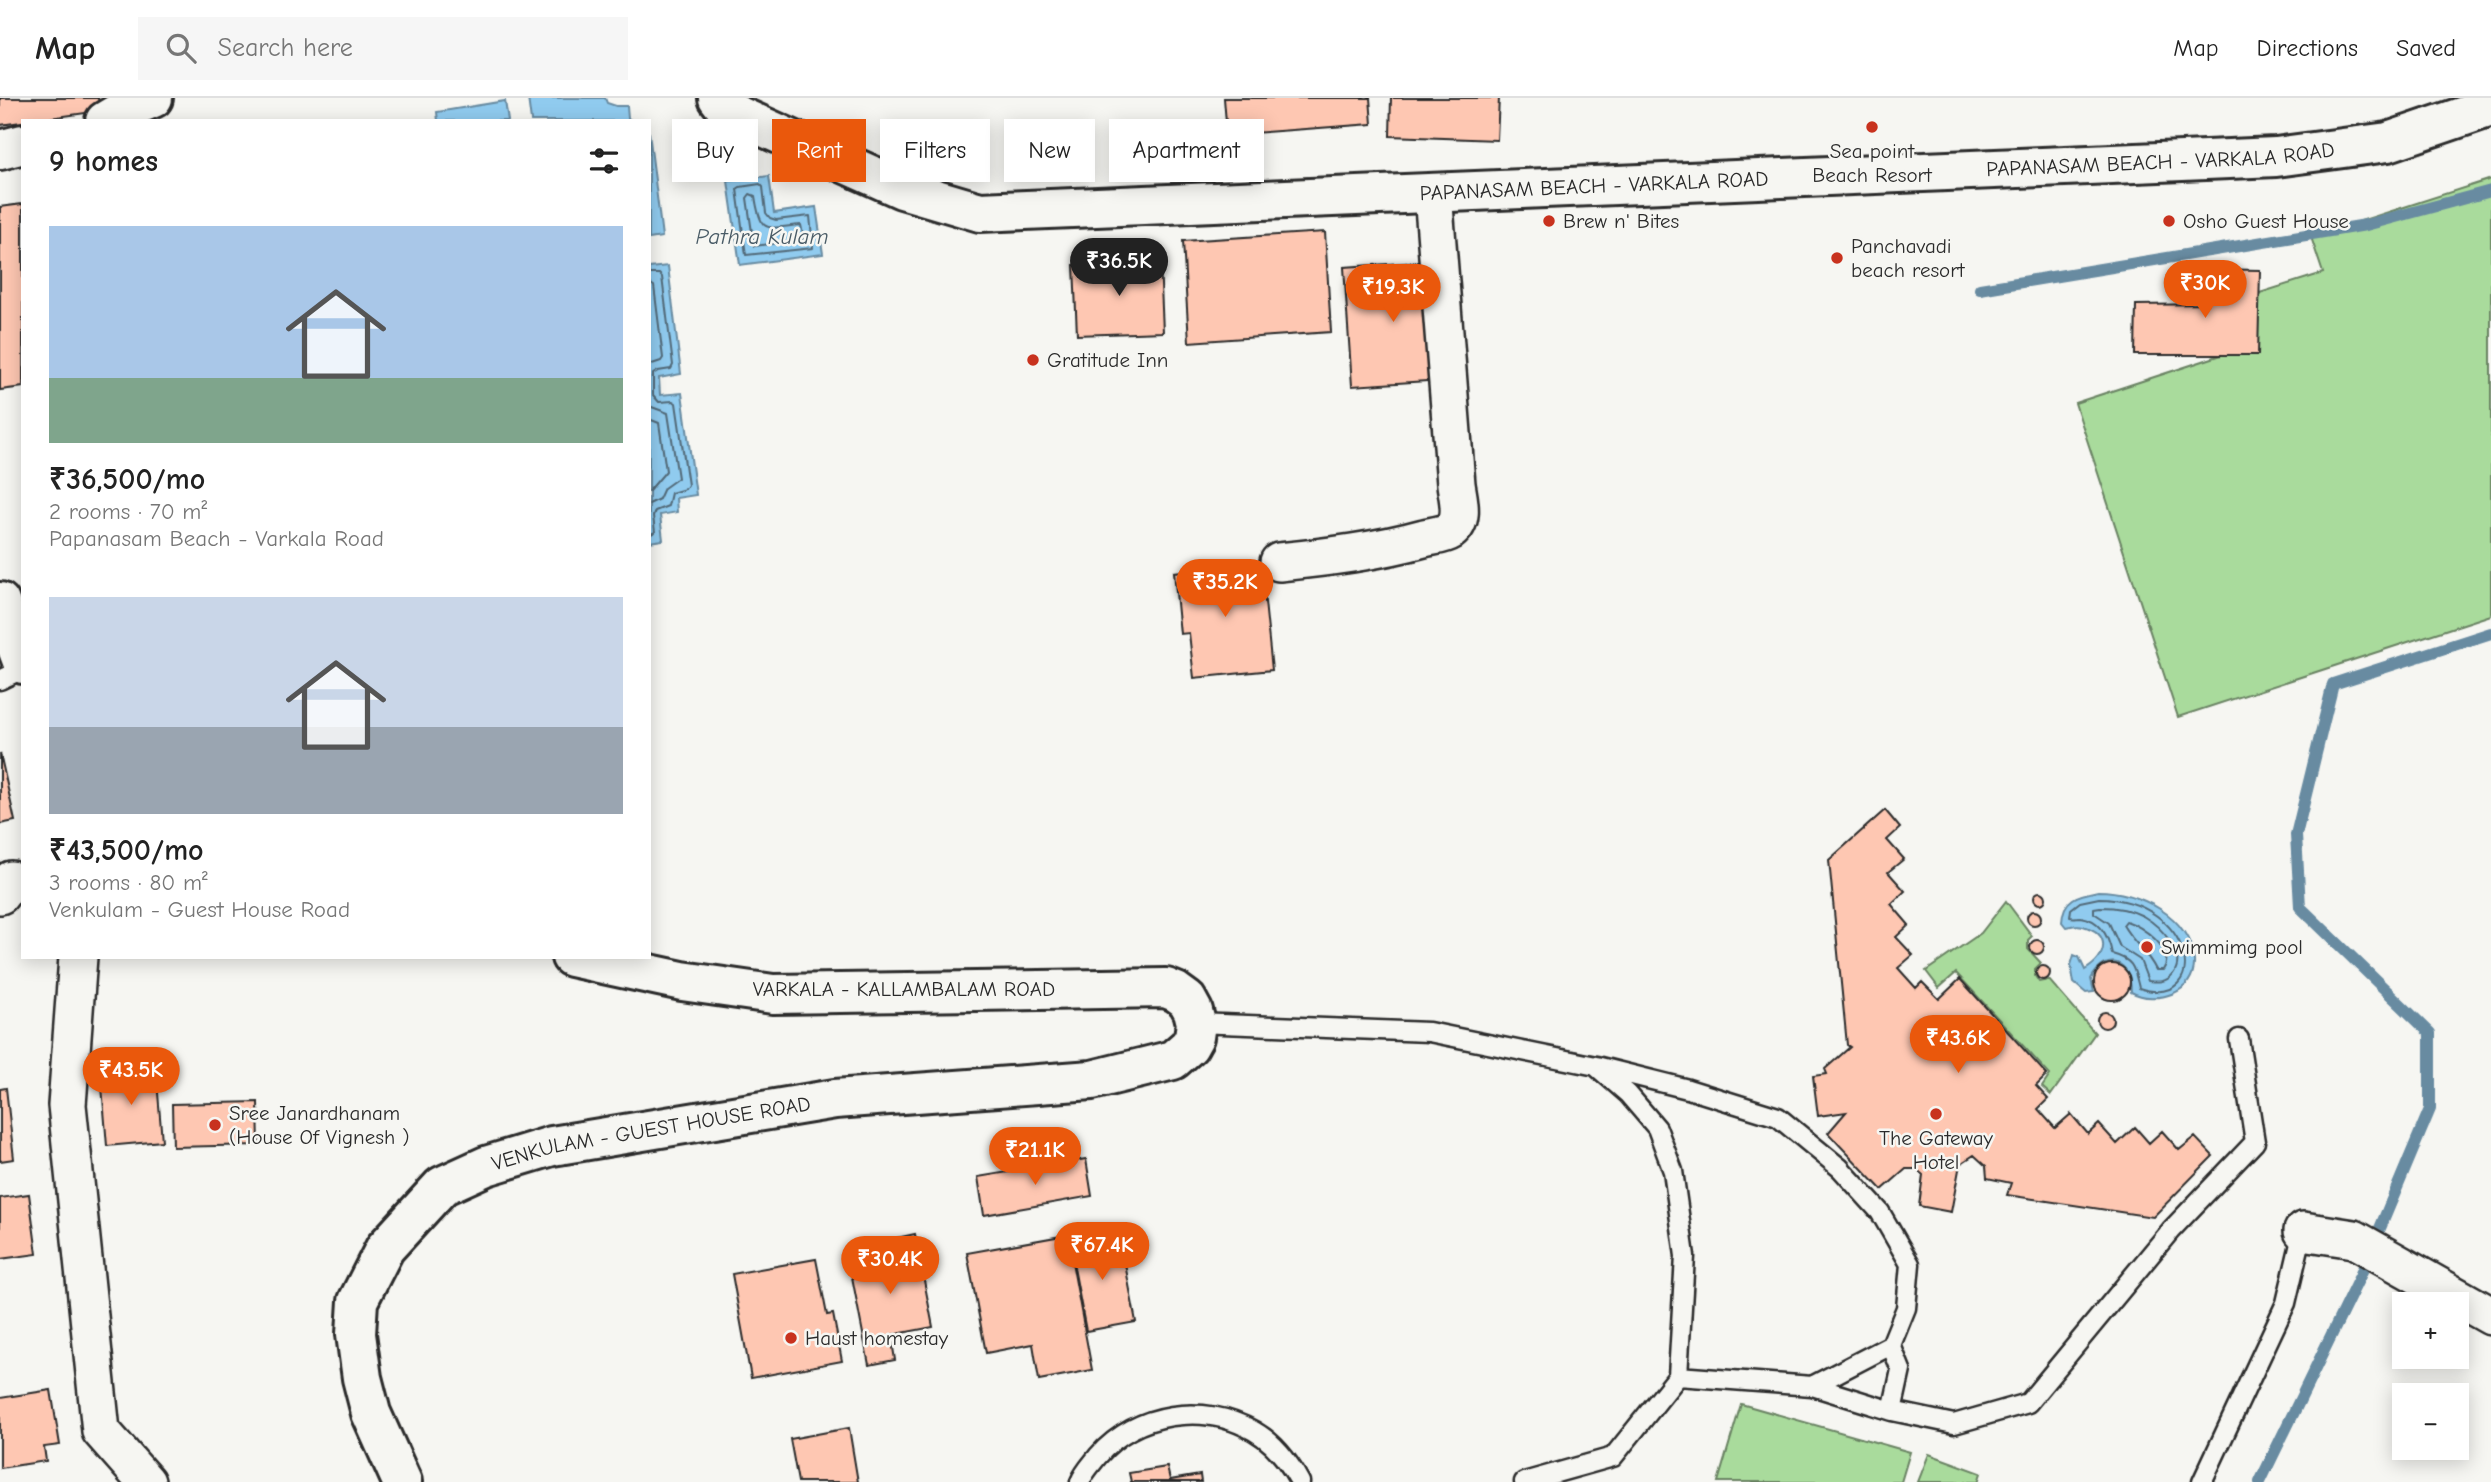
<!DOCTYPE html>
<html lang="en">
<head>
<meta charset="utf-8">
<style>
	:root { --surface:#fff; --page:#f6f6f6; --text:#222; --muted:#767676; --line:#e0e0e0; --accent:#ea580c }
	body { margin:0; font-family:"Comic Neue",sans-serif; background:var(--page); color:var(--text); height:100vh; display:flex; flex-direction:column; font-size:26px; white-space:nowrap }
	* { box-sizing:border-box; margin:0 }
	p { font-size:23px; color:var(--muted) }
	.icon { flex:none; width:38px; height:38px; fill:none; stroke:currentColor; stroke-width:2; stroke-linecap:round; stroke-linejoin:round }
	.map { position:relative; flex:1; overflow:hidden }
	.details { position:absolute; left:21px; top:21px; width:630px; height:840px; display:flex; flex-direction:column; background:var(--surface); border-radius:0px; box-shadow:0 4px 18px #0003 }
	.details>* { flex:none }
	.banner { position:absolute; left:672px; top:21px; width:665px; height:63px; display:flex; gap:14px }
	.fabs { position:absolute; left:2392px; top:1194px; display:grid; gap:14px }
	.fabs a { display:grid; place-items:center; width:77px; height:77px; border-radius:0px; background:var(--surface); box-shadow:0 4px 18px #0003; font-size:35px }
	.price { position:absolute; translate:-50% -60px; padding:0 16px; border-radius:24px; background:var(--accent); color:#fff; font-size:23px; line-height:46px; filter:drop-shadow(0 2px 4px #0008) }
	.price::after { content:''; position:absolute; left:50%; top:42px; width:21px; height:16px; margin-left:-10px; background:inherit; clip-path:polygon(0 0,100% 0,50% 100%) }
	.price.current { background:#222; color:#fff }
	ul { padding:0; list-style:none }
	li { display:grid; align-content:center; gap:14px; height:371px; padding:0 28px }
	li span { display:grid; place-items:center; height:217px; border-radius:0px; color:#555 }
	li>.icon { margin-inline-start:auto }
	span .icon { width:126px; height:126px; fill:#fffc; stroke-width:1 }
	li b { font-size:30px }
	h2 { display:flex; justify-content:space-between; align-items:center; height:84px; padding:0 28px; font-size:30px }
	.tag { padding:0 24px; border-radius:0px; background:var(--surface); box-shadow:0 4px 18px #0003; font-size:24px; line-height:63px }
	.tag.current { background:var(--accent); color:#fff }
	header { display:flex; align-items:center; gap:42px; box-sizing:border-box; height:98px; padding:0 35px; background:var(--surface); border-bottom:2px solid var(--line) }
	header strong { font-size:33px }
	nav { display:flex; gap:38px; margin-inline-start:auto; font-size:24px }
	.search { width:490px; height:63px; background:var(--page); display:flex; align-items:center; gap:18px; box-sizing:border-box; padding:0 24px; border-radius:0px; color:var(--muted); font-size:26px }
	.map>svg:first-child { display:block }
	.green { fill:#a9db9c; stroke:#6a8364; stroke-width:2 }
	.water { fill:#90cbef; stroke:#688ba1; stroke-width:2 }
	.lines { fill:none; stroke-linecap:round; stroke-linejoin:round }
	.shore { stroke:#536b79; stroke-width:2 }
	.stream { stroke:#688ba1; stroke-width:12 }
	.building { fill:#fec7b2; stroke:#2b2b2b; stroke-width:2 }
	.service-casing { stroke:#2b2b2b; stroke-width:23 }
	.minor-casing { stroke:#2b2b2b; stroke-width:42 }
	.tertiary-casing { stroke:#2b2b2b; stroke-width:44 }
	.secondary-casing { stroke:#2b2b2b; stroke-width:44 }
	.service { stroke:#f6f6f2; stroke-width:18 }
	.minor { stroke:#f6f6f2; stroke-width:37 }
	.tertiary { stroke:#f6f6f2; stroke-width:38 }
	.secondary { stroke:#f6f6f2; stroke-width:38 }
	.poi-dot { fill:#c8321e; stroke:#f6f6f2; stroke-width:2.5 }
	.labels { text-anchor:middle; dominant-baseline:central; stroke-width:5; stroke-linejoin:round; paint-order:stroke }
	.poi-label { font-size:21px; fill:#2b2b2b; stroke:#f6f6f2; text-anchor:start }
	.street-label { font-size:21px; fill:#2b2b2b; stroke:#f6f6f2 }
	.water-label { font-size:23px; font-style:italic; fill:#495b66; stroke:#f6f6f2 }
</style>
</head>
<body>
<header>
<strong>Map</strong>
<div class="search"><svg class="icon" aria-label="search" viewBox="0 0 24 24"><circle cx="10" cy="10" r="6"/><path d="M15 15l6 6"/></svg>Search here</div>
<nav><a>Map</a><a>Directions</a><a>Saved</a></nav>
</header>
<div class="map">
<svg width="2491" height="1384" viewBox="0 0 2491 1384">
	<rect width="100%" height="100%" fill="#f6f6f2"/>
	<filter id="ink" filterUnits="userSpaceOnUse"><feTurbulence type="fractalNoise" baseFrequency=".0143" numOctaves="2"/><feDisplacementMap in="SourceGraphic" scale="14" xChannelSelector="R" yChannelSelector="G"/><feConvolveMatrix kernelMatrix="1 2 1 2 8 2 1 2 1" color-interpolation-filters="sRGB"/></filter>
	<g filter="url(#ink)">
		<path class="green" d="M 2491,81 L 2491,517 L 2178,619 L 2075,305 L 2258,245 L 2244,200 L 2323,175 L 2311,139 Z
			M 2006,803 L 2032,838 L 2028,842 L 2028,851 L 2041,865 L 2035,871 L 2035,878 L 2039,884 L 2049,882 L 2095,935 L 2051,997 L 2042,989 L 2050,977 L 1956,875 L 1939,890 L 1926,873 L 1981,835 Z
			M 1741,1306 L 1910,1354 L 1901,1384 L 1718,1384 Z
			M 1929,1356 L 1981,1375 L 1978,1384 L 1918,1384 Z"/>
		<path class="water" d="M 528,0 L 605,0 L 607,5 L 616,8 L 627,8 L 628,20 L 632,23 L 531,23 Z
			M 505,3 L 508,23 L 438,23 L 437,14 Z
			M 649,34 L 662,139 L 649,141 Z
			M 769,78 L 774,115 L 816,109 L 823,156 L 740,167 L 728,83 Z
			M 668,168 L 681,276 L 659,280 L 660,297 L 682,295 L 696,397 L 676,400 L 677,414 L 660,417 L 663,442 L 649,444 L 649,170 Z
			M 2098,793 C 2138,793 2190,817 2194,863 C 2196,896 2155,907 2131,894 C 2131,862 2107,853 2091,881 L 2094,894 L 2086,895 L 2074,885 L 2071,867 L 2074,857 L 2079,859 L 2085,872 C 2107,859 2112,836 2083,828 C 2078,826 2071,828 2066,829 L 2062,824 C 2063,800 2078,797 2098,793 Z"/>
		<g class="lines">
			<path class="shore" d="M 760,86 L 763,89 L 766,115 L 770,120 L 776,122 L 810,118 L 813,150 L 746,157 L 737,91 L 740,89 Z
				M 750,96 L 755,98 C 761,138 766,130 801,127 L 804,142 L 754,148 L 747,100 Z
				M 649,176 L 659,176 L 662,179 L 673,267 L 671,271 L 658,273 L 653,276 L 653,297 L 659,304 L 673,303 L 676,305 L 688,387 L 685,391 L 671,395 L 668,408 L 655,413 L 653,418 L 655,434 L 649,437
				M 649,185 L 654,188 L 663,260 L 661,263 L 649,267
				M 649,308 L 668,315 L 678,380 L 664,390 L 659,401 L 649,406
				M 649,321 L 659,325 L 666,373 L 649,393
				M 2099,800 C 2196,801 2213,913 2139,890 C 2134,870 2134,862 2112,856 C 2109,840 2101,822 2081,819 C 2077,819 2074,820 2070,819 L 2071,811 L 2080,804 Z
				M 2100,809 C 2115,809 2130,811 2143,818 C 2160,828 2188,856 2173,876 C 2166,885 2157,884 2148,883 L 2140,862 L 2120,849 L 2109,825 L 2094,815 L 2094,810 Z
				M 2126,823 C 2142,828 2177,852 2163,872 L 2156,872 C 2147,853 2133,845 2123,827 Z"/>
			<path class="stream" d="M 1980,191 L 2366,127 L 2491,93
				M 2260,1384 L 2360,1178 L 2430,1011 L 2430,935 L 2300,809 L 2296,737 L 2333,586 L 2491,535"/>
		</g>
		<path class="building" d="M 0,0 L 98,0 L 100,13 L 0,27 Z
			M 1224,0 L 1370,0 L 1372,26 L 1227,37 Z
			M 1391,0 L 1499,0 L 1497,42 L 1390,38 Z
			M 23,106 L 23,289 L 0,292 L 0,109 Z
			M 1325,134 L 1331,234 L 1189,244 L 1183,143 Z
			M 1160,163 L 1163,234 L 1077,237 L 1074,167 Z
			M 1434,163 L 1442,282 L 1352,288 L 1344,169 Z
			M 2209,171 L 2260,172 L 2258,257 L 2135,257 L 2136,207 L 2208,206 Z
			M 1261,465 L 1272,572 L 1194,580 L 1189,535 L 1180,536 L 1174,474 Z
			M 0,655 L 15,723 L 0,726 Z
			M 1885,712 L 1900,730 L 1887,742 L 1904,761 L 1888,774 L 1905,793 L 1891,806 L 1909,827 L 1896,839 L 1913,857 L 1898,870 L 1916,890 L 1922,884 L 1939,901 L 1960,881 L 2047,977 L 2036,988 L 2048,1001 L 2038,1011 L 2055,1030 L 2071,1016 L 2088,1036 L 2099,1026 L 2117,1046 L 2135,1029 L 2149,1045 L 2162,1033 L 2179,1052 L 2195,1039 L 2213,1058 L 2153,1119 L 2007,1097 L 2011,1085 L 1987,1080 L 1986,1068 L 1974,1057 L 1960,1066 L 1951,1114 L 1919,1108 L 1923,1077 L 1916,1071 L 1906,1071 L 1882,1092 L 1828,1035 L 1846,1014 L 1818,1018 L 1813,978 L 1827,976 L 1825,971 L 1850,949 L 1847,947 L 1829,762 Z
			M2034 800a6 6 0 1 1 12 0a6 6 0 1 1-12 0Z
			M2027 820a7 7 0 1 1 14 0a7 7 0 1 1-14 0Z
			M2030 849a7 7 0 1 1 14 0a7 7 0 1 1-14 0Z
			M2094 884a18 18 0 1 1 36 0a18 18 0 1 1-36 0Z
			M2036 875a7 7 0 1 1 14 0a7 7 0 1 1-14 0Z
			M2097 922a8 8 0 1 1 16 0a8 8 0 1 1-16 0Z
			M 156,971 L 162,1043 L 107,1048 L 101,976 Z
			M 6,990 L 14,1061 L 0,1063 L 0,991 Z
			M 258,1004 L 259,1047 L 173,1049 L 172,1006 Z
			M 1086,1061 L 1092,1098 L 984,1117 L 978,1079 Z
			M 29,1096 L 37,1156 L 0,1161 L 0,1100 Z
			M 1119,1134 L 1136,1224 L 1086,1233 L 1069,1143 Z
			M 915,1136 L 933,1229 L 891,1237 L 895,1262 L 869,1267 L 848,1158 L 893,1150 L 892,1141 Z
			M 1067,1137 L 1092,1272 L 1039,1282 L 1033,1246 L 986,1255 L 967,1155 Z
			M 816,1161 L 827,1217 L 833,1216 L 842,1263 L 751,1280 L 732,1176 Z
			M 51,1292 L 60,1347 L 44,1349 L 46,1363 L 0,1370 L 0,1300 Z
			M 849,1330 L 858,1384 L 798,1384 L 790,1341 Z
			M 1167,1369 L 1170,1382 L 1200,1377 L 1201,1384 L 1131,1384 L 1129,1375 Z"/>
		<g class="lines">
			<defs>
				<path id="service" d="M 0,582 L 23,571
					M 1196,925 L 1429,934 L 1596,968 L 1688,991 L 1778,1019 L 1840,1070 L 1880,1114 L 1910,1166 L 1906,1210 L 1891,1247 L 1812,1288 L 1892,1313 L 1901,1272 L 1891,1247
					M 1598,970 L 1628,996 L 1657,1030 L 1673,1073 L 1685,1158 L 1678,1278
					M 1892,1313 L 1954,1326 L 2028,1305 L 2171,1132 L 2255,1044 L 2239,941
					M 1080,1384 C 1084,1374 1091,1367 1098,1358 C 1136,1314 1204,1304 1254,1333 C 1275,1345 1289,1364 1300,1384
					M 1524,1384 L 1613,1359 L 1678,1278 L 1812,1288
					M 2202,1384 L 2286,1205 L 2303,1133"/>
				<path id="minor" d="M 1279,464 C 1328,459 1377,453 1424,440 C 1432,438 1444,437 1450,433 C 1465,422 1458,401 1456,386 L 1433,95
					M 0,797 L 11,782
					M 78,859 L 67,1007 L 101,1333 L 146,1384
					M 2303,1133 L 2354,1141 L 2491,1218"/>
				<g id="tertiary">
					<path id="s1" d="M 718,0 L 728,13 L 902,91 L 980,114 L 2276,59 L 2388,44 L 2491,9"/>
					<path d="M 105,23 L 120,14 L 153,0"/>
					<path d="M 0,52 L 23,46"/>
				</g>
				<g id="secondary">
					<path d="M 0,504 L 23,566"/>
					<path id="s2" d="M 402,1384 L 371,1315 L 362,1280 L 356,1236 L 358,1203 L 385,1150 L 442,1088 L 486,1068 L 552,1048 L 835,1001 L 1092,982 L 1149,968 L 1173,962 L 1189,948 L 1194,939 L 1196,925 L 1193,913 L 1187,902 L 1176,894 L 1166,890 L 773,896 L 682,883 L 571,859"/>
				</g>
			</defs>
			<use href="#service" class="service-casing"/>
			<use href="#minor" class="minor-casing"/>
			<use href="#tertiary" class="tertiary-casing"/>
			<use href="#secondary" class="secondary-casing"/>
			<use href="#service" class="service"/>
			<use href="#minor" class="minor"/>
			<use href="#tertiary" class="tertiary"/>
			<use href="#secondary" class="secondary"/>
		</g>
	</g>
	<g class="poi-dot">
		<circle cx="1872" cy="29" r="7"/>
		<circle cx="1549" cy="123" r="7"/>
		<circle cx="2169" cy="123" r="7"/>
		<circle cx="1837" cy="160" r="7"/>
		<circle cx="1033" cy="262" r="7"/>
		<circle cx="2147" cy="849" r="7"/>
		<circle cx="1936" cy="1016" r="7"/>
		<circle cx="215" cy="1027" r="7"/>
		<circle cx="791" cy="1240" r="7"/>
	</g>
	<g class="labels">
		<g class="poi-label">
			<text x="1872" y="53" text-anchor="middle">Sea point<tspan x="1872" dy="24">Beach Resort</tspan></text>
			<text x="1563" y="123">Brew n' Bites</text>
			<text x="2183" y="123">Osho Guest House</text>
			<text x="1851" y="148">Panchavadi<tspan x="1851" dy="24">beach resort</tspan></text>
			<text x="1047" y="262">Gratitude Inn</text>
			<text x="2161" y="849">Swimmimg pool</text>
			<text x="229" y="1015">Sree Janardhanam<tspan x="229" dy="24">(House Of Vignesh )</tspan></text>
			<text x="1936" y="1040" text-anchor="middle">The Gateway<tspan x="1936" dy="24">Hotel</tspan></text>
			<text x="805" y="1240">Haust homestay</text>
		</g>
		<g class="street-label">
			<text stroke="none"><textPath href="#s1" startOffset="1470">PAPANASAM BEACH - VARKALA ROAD</textPath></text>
			<text stroke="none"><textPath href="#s1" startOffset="903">PAPANASAM BEACH - VARKALA ROAD</textPath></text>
			<text x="904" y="891">VARKALA - KALLAMBALAM ROAD</text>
			<text stroke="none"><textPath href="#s2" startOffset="550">VENKULAM - GUEST HOUSE ROAD</textPath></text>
		</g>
		<g class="water-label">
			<text x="762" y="138">Pathra Kulam</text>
		</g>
	</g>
</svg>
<div class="fabs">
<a>+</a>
<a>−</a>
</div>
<b class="price current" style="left:1119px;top:200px">₹36.5K</b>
<b class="price" style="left:2205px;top:222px">₹30K</b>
<b class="price" style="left:1393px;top:226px">₹19.3K</b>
<b class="price" style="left:1225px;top:521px">₹35.2K</b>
<b class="price" style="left:1958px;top:977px">₹43.6K</b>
<b class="price" style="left:131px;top:1009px">₹43.5K</b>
<b class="price" style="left:1035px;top:1089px">₹21.1K</b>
<b class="price" style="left:1102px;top:1184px">₹67.4K</b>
<b class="price" style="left:890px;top:1198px">₹30.4K</b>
<div class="banner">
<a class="tag">Buy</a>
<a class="tag current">Rent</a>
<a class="tag">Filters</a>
<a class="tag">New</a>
<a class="tag">Apartment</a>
</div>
<section class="details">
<h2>9 homes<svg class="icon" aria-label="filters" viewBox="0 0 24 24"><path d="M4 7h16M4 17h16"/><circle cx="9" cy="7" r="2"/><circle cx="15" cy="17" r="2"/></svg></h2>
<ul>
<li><span style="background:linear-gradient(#a9c7e8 70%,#7fa58c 0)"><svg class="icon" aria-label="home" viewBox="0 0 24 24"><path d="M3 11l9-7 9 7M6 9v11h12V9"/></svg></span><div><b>₹36,500/mo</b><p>2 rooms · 70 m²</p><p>Papanasam Beach - Varkala Road</p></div></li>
<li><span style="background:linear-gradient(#c9d6e8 60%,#9aa5b1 0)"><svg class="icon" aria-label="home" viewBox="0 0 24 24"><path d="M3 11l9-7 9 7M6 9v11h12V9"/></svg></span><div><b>₹43,500/mo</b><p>3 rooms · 80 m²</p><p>Venkulam - Guest House Road</p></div></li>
</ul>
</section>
</div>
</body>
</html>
